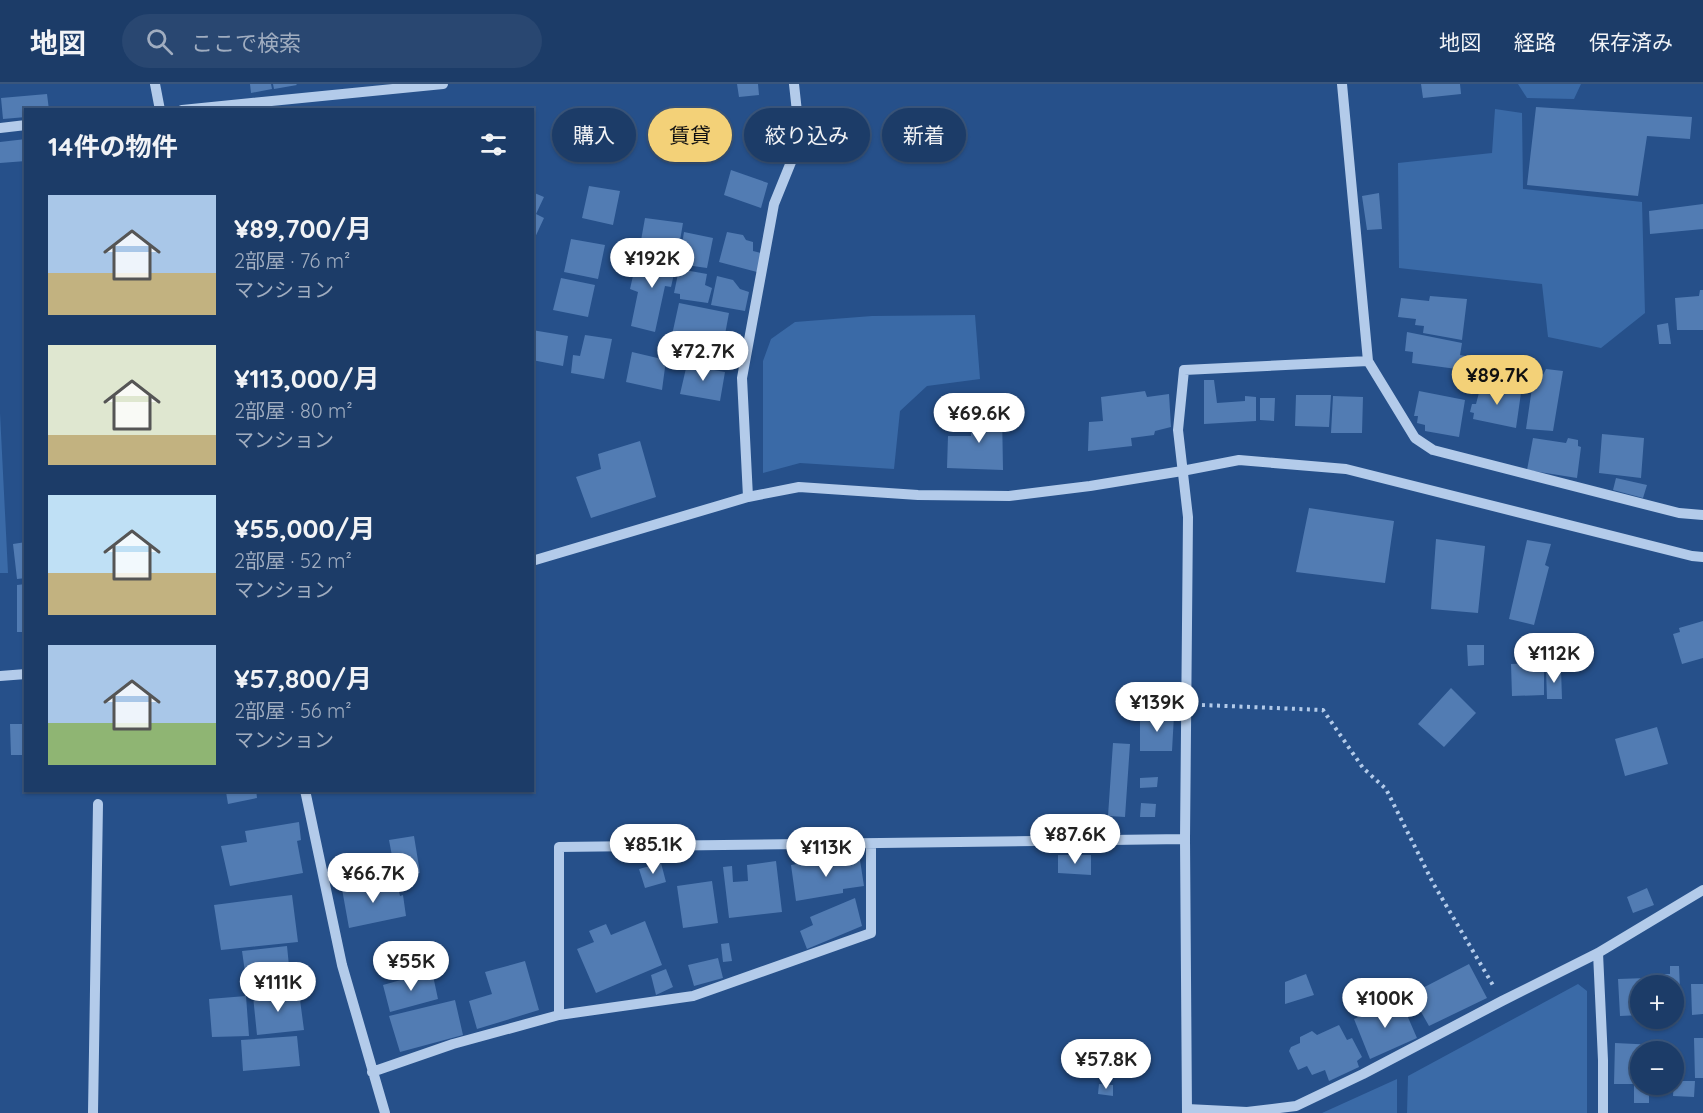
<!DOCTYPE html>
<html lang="ja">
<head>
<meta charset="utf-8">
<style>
	:root { --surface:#1c3c68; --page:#294771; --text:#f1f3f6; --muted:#a0adc0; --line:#3a567c; --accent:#f3d178 }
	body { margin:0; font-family:Quicksand,"Noto Sans JP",sans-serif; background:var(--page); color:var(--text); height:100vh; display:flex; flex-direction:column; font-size:22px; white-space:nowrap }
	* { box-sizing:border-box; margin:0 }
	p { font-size:20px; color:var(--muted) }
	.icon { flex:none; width:33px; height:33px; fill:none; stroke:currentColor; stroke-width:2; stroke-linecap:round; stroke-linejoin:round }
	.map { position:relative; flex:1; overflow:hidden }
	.drawer { position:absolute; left:24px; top:24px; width:510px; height:684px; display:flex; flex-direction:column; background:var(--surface); border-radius:0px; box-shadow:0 2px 4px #0004,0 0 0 2px var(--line) }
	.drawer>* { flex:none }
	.top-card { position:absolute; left:552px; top:24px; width:570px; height:54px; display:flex; gap:12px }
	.buttons { position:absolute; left:1630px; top:891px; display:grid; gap:12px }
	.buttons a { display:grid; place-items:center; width:54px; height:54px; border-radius:50%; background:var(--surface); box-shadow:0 2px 4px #0004,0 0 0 2px var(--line); font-size:30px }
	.price { position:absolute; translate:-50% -51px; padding:0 14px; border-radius:21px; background:#fff; color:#222; font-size:20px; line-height:39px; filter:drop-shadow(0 2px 3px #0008) }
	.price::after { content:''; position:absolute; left:50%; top:36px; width:18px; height:14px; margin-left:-9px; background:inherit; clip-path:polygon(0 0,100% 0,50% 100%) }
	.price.selected { background:var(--accent); color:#111 }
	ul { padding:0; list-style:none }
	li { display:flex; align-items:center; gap:18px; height:150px; padding:0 24px }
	li span { display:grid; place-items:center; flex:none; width:168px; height:120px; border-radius:0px; color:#555 }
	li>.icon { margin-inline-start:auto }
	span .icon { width:72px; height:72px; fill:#fffc; stroke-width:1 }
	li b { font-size:26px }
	h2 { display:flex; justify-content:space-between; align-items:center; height:72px; padding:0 24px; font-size:26px }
	.tag { padding:0 21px; border-radius:27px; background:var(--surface); box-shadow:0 2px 4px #0004,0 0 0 2px var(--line); font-size:21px; line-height:54px }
	.tag.selected { background:var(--accent); color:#111 }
	header { display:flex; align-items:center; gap:36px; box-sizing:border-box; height:84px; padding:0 30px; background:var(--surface); border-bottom:2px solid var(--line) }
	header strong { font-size:28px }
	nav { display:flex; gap:33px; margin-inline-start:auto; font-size:21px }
	.search { width:420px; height:54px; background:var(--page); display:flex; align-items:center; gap:15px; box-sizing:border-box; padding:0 21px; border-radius:33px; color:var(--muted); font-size:22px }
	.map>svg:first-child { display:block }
	.green { fill:#3a6aa7 }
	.building { fill:#527cb3 }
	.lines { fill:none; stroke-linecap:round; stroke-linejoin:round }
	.path { stroke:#b3cbea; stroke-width:4; stroke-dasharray:3 4.5; stroke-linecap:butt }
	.minor { stroke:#b3cbea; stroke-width:10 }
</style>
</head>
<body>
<header>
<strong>地図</strong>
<div class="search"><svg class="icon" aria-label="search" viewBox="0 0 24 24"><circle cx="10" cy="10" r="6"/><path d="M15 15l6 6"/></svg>ここで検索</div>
<nav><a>地図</a><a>経路</a><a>保存済み</a></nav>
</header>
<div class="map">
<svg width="1703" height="1029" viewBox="0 0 1703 1029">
	<rect width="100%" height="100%" fill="#26508a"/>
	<path class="green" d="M 1518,0 L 1581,0 L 1574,15 L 1527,14 Z
		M 1495,25 L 1522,29 L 1523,105 L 1642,118 L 1645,229 L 1601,264 L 1548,253 L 1542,200 L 1399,184 L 1398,79 L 1492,69 Z
		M 975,231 L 980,295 L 927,302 L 900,327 L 894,385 L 800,379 L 763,389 L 763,277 L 771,255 L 795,238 L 872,232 Z
		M 0,329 L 8,489 L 0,489 Z
		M 1578,900 L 1587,907 L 1587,1029 L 1407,1029 L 1408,992 Z
		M 1397,995 L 1397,1029 L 1322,1029 Z"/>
	<path class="building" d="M 250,0 L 271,0 L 272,5 L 251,9 Z
		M 273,0 L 296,0 L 297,1 L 274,5 Z
		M 737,0 L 758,0 L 759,11 L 739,13 Z
		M 1421,0 L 1460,0 L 1461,10 L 1423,14 Z
		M 47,10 L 49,26 L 26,26 L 26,33 L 3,35 L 1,14 Z
		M 1536,23 L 1692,33 L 1690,55 L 1647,52 L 1638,112 L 1527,101 Z
		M 26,55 L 26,77 L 0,79 L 0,58 Z
		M 731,86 L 768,99 L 761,124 L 724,111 Z
		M 589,102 L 620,107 L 613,141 L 582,134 Z
		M 532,108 L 544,113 L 536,130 L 544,134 L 532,160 Z
		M 1379,109 L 1382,145 L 1367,146 L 1362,112 Z
		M 1703,120 L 1703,145 L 1650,150 L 1649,127 Z
		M 645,134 L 683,139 L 678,168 L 640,162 Z
		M 684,148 L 713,154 L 707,184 L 679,180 Z
		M 727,148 L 743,151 L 746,156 L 753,158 L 753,167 L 761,169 L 757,188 L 719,178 Z
		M 571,155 L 605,161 L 598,195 L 564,188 Z
		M 650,168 L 678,172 L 671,203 L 665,202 L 655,248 L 631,242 L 638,208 L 630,205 L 635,183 L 646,186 Z
		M 679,185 L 707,190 L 705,201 L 712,204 L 708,219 L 680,215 L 680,210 L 674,209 Z
		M 717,192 L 733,196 L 740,205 L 749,208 L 745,227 L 711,221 Z
		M 561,194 L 595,201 L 588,233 L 553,226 Z
		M 1700,206 L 1703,206 L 1703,246 L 1677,246 L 1675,214 L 1699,212 Z
		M 1430,212 L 1467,215 L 1462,256 L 1423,249 L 1424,242 L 1415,241 L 1416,235 L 1398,233 L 1401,214 L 1429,217 Z
		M 679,219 L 729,229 L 723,261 L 672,251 Z
		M 1668,239 L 1671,260 L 1659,260 L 1657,241 Z
		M 532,246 L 568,252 L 563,282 L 532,276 Z
		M 1407,248 L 1462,259 L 1460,271 L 1466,272 L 1464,286 L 1412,279 L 1413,268 L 1405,267 Z
		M 585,251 L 612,255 L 604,295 L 571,289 L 573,271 L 580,272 Z
		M 632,268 L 666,276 L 662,306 L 626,298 Z
		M 698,277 L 710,278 L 708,285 L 725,288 L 720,317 L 680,310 L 687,280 L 697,282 Z
		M 1546,285 L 1563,287 L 1553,347 L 1526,345 L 1534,290 L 1543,291 Z
		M 1204,296 L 1214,296 L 1217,319 L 1245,317 L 1245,312 L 1256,313 L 1256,337 L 1204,340 Z
		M 1481,301 L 1521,309 L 1516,344 L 1473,335 L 1474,329 L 1470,328 L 1472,320 L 1476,320 Z
		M 1145,307 L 1147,313 L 1169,310 L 1171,343 L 1155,347 L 1154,351 L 1131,354 L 1132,362 L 1088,367 L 1089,338 L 1103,337 L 1101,313 Z
		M 1419,307 L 1465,316 L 1459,353 L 1425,347 L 1425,341 L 1417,339 L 1418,332 L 1414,332 Z
		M 1296,311 L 1331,311 L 1329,343 L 1295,342 Z
		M 1333,312 L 1363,313 L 1362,349 L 1331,349 Z
		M 1260,314 L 1275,314 L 1274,337 L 1260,336 Z
		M 971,328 L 1002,328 L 1003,386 L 947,384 L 948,352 L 971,352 Z
		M 1602,350 L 1644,354 L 1641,394 L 1599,389 Z
		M 1533,354 L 1566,359 L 1568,354 L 1578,356 L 1578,362 L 1581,363 L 1577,394 L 1527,386 Z
		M 640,357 L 656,413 L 591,434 L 576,393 L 601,385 L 598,370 Z
		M 1616,394 L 1647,401 L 1643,414 L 1613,406 Z
		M 1309,424 L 1394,437 L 1385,499 L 1296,488 Z
		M 1436,455 L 1485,462 L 1478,529 L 1431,525 Z
		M 1527,456 L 1551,460 L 1545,481 L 1549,483 L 1534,541 L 1509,535 Z
		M 26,458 L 26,494 L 17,495 L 13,460 Z
		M 26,500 L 26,548 L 17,548 L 17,501 Z
		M 1703,537 L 1703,574 L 1682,580 L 1673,550 L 1680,548 L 1679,544 Z
		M 1467,561 L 1484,561 L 1484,581 L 1468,582 Z
		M 1547,561 L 1559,561 L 1559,582 L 1546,582 Z
		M 1544,579 L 1544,611 L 1512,612 L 1511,580 Z
		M 1546,584 L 1561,585 L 1562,615 L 1547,615 Z
		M 1451,604 L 1476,629 L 1444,663 L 1418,640 Z
		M 1140,631 L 1174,631 L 1172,667 L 1140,667 Z
		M 10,640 L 26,640 L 26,671 L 11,671 Z
		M 1657,643 L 1668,680 L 1625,692 L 1615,655 Z
		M 1113,659 L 1130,660 L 1125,733 L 1108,732 Z
		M 1158,693 L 1157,703 L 1140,704 L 1140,694 Z
		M 234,706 L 256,706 L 257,714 L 228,720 L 226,708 Z
		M 1141,719 L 1156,720 L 1155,733 L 1140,733 Z
		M 299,738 L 301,756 L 297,757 L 303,789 L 230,802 L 221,762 L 247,758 L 245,747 Z
		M 414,752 L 420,789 L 396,793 L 389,756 Z
		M 1058,771 L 1091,771 L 1091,791 L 1058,789 Z
		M 841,772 L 843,779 L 860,776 L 864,802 L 843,805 L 843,809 L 796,817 L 791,781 Z
		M 776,777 L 782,828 L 729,834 L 723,783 L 732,782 L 733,798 L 748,797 L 747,781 Z
		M 661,779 L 666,798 L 645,804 L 639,785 Z
		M 396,796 L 400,812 L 403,811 L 406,832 L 349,844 L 342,805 Z
		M 712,797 L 718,839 L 683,844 L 677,802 Z
		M 1647,804 L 1654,821 L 1633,829 L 1627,813 Z
		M 292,811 L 298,858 L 221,866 L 214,821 Z
		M 855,814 L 862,842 L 807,865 L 800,847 L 813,841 L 810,833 Z
		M 645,837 L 662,881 L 596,909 L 577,865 L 594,858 L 589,847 L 606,840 L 611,851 Z
		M 729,859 L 732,877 L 723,878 L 721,860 Z
		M 287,862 L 289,882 L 245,888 L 242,867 Z
		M 718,874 L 723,894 L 694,902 L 688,881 Z
		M 525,877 L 539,926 L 477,945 L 469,917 L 492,910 L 485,888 Z
		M 1469,880 L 1487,914 L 1429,942 L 1411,910 Z
		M 1670,882 L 1679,882 L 1681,930 L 1674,930 L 1674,902 L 1654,902 L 1653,890 L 1670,890 Z
		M 666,885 L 673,903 L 656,911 L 651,891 Z
		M 432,887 L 438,915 L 390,928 L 383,901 Z
		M 1306,890 L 1314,911 L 1285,920 L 1285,898 Z
		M 1647,894 L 1647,902 L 1641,902 L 1641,931 L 1620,932 L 1618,895 Z
		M 1691,900 L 1703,900 L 1703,930 L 1692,931 Z
		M 299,908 L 304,946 L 257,951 L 253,912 Z
		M 246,912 L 249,952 L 212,953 L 209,915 Z
		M 1400,915 L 1417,954 L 1370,975 L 1354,935 Z
		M 455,916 L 463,951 L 400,968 L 389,932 Z
		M 1339,941 L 1347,956 L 1352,954 L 1362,973 L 1357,977 L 1359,983 L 1329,997 L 1325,986 L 1312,991 L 1307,982 L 1298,986 L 1289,967 L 1291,963 L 1300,959 L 1300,953 L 1312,947 L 1317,951 Z
		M 297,952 L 300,982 L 243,987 L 241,956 Z
		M 1694,954 L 1703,954 L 1703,994 L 1695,994 Z
		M 1615,959 L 1656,961 L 1656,968 L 1641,968 L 1641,1000 L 1649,1000 L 1649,1019 L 1634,1019 L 1634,1000 L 1614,1000 Z
		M 1674,997 L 1695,997 L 1694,1013 L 1673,1012 Z
		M 1099,1000 L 1113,1001 L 1113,1012 L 1098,1010 Z"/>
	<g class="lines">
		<path class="path" d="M 1202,621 L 1323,626 L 1363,684 L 1386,705 L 1433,799 L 1494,903"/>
		<path class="minor" d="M 155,0 L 160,26
			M 1342,0 L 1368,277 L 1415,354 L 1433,366 L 1679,429 L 1703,431
			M 182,26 L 443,0
			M 0,44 L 26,41
			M 748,413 L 742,294 L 774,120 L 800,56 L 794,0
			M 532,477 L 748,413 L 799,403 L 918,411 L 1009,412 L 1090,402 L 1182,387 L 1239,376 L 1346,385 L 1692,472 L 1703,473
			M 0,592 L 26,590
			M 305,706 L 342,881 L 385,1029
			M 1598,869 L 1603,976 L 1603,1029
			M 559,931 L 693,912 L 871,849 L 871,760
			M 372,988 L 453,960 L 559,931 L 559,763 L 1185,755
			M 1187,1025 L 1247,1028 L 1296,1022 L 1363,990 L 1502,917 L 1598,869 L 1703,806
			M 93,1029 L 98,720
			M 1187,1029 L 1185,755 L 1188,433 L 1178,346 L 1184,286 L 1368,277"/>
	</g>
</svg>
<div class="buttons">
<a>+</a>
<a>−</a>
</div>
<b class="price" style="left:652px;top:205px">¥192K</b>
<b class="price" style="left:703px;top:298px">¥72.7K</b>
<b class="price selected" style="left:1497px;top:322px">¥89.7K</b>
<b class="price" style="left:979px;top:360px">¥69.6K</b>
<b class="price" style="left:1554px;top:600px">¥112K</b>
<b class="price" style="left:1157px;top:649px">¥139K</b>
<b class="price" style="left:1075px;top:781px">¥87.6K</b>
<b class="price" style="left:653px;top:791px">¥85.1K</b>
<b class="price" style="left:826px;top:794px">¥113K</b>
<b class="price" style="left:373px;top:820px">¥66.7K</b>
<b class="price" style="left:411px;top:908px">¥55K</b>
<b class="price" style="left:278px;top:929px">¥111K</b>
<b class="price" style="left:1385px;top:945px">¥100K</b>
<b class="price" style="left:1106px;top:1006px">¥57.8K</b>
<div class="top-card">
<a class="tag">購入</a>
<a class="tag selected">賃貸</a>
<a class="tag">絞り込み</a>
<a class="tag">新着</a>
</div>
<section class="drawer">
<h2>14件の物件<svg class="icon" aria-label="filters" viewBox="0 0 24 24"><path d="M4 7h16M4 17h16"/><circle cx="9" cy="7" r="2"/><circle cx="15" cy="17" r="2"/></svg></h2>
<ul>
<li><span style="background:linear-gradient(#a9c7e8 65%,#c2b280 0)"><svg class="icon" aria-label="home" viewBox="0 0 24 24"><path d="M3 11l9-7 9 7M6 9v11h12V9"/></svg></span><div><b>¥89,700/月</b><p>2部屋 · 76 m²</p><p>マンション</p></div></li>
<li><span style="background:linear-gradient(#dfe7d0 75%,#c2b280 0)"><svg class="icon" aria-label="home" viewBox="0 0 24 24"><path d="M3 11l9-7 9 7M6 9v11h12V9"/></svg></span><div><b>¥113,000/月</b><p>2部屋 · 80 m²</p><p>マンション</p></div></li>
<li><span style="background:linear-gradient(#bfe0f5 65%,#c2b280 0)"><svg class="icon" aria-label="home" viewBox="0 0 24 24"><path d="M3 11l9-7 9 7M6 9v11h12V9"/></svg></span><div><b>¥55,000/月</b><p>2部屋 · 52 m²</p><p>マンション</p></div></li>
<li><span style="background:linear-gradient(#a9c7e8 65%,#8fb573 0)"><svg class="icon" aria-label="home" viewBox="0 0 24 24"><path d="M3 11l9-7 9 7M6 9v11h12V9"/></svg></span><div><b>¥57,800/月</b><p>2部屋 · 56 m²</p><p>マンション</p></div></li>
</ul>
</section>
</div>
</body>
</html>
